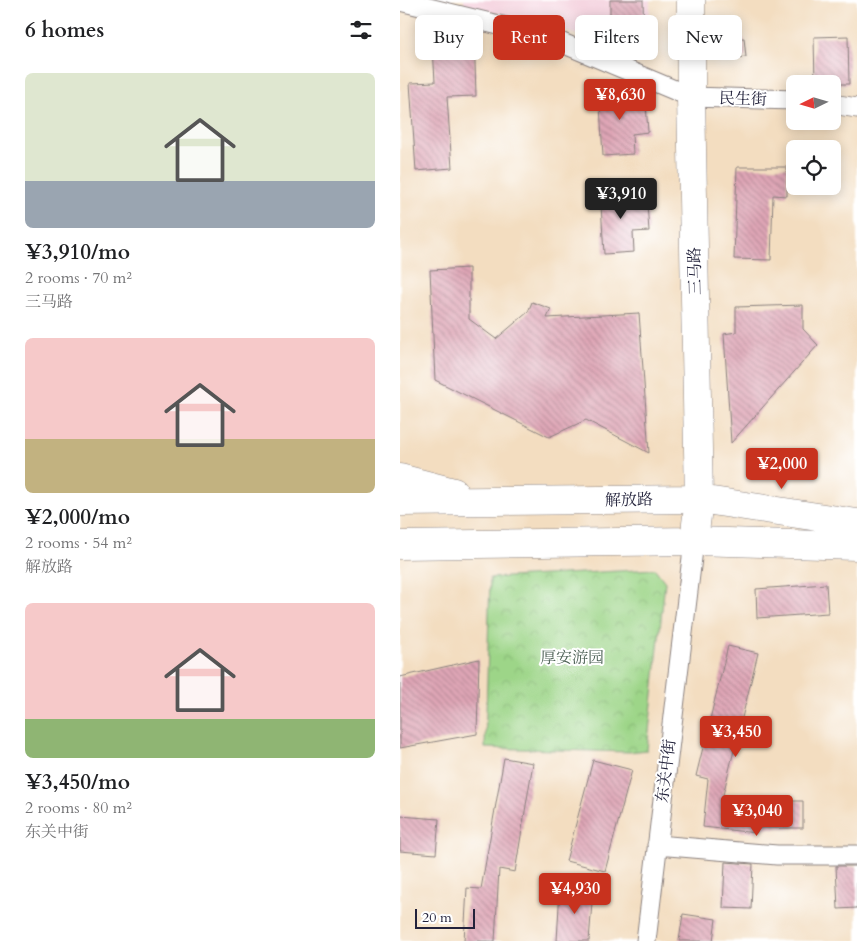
<!DOCTYPE html>
<html lang="en">
<head>
<meta charset="utf-8">
<style>
	:root { --surface:#fff; --page:#f2f2f2; --text:#202124; --muted:#757577; --accent:#c8321e }
	body { margin:0; font-family:Cardo,"Noto Serif SC",serif; background:var(--page); color:var(--text); height:100vh; display:flex; flex-direction:column; font-size:19px; white-space:nowrap }
	* { box-sizing:border-box; margin:0 }
	p { font-size:16px; color:var(--muted) }
	.icon { flex:none; width:28px; height:28px; fill:none; stroke:currentColor; stroke-width:2; stroke-linecap:round; stroke-linejoin:round }
	.map { position:relative; flex:1; overflow:hidden }
	.panel { display:flex; flex-direction:column; background:var(--surface); width:400px }
	.panel>* { flex:none }
	.top-card { position:absolute; left:15px; top:15px; width:366px; height:45px; display:flex; gap:10px }
	.needle { width:32px; rotate:265deg }
	.controls { position:absolute; left:386px; top:75px; display:grid; gap:10px }
	.controls a { display:grid; place-items:center; width:55px; height:55px; border-radius:8px; background:var(--surface); box-shadow:0 2px 12px #0003; font-size:25px }
	.scale { position:absolute; left:15px; bottom:12px; width:60px; box-sizing:border-box; padding-left:5px; border:2px solid #22223b; border-top:0; font-size:14px; line-height:18px; white-space:nowrap; color:#22223b; -webkit-text-stroke:4px #fff; paint-order:stroke }
	.price { position:absolute; translate:-50% -42px; padding:0 11px; border-radius:5px; background:var(--accent); color:#fff; font-size:16px; line-height:32px; filter:drop-shadow(0 1px 2px #0008) }
	.price::after { content:''; position:absolute; left:50%; top:30px; width:15px; height:11px; margin-left:-8px; background:inherit; clip-path:polygon(0 0,100% 0,50% 100%) }
	.price.active { background:#222; color:#fff }
	ul { padding:0; list-style:none }
	li { display:grid; align-content:center; gap:10px; height:265px; padding:0 25px }
	li span { display:grid; place-items:center; height:155px; border-radius:8px; color:#555 }
	li>.icon { margin-inline-start:auto }
	span .icon { width:90px; height:90px; fill:#fffc; stroke-width:1 }
	li b { font-size:21px }
	h2 { display:flex; justify-content:space-between; align-items:center; height:60px; padding:0 25px; font-size:21px }
	.chip { padding:0 18px; border-radius:8px; background:var(--surface); box-shadow:0 2px 12px #0003; font-size:18px; line-height:45px }
	.chip.active { background:var(--accent); color:#fff }
	main { display:flex; flex:1; min-height:0 }
	.map>svg:first-child { display:block }
	.built { fill:#f4cfdc }
	.park { fill:url(#park-crowns); stroke:#607c62 }
	.building { fill:url(#building-back-hatch) }
	.lines { fill:none; stroke-linecap:round; stroke-linejoin:round }
	.street-casing { stroke:#8a807e; stroke-width:21 }
	.secondary-casing { stroke:#8a807e; stroke-width:29 }
	.street { stroke:#fff; stroke-width:19 }
	.secondary { stroke:#fff; stroke-width:28 }
	.labels { text-anchor:middle; dominant-baseline:central; stroke-width:4; stroke-linejoin:round; paint-order:stroke }
	.street-label { font-size:16px; fill:#22223b; stroke:#fff }
	.park-label { font-size:16px; fill:#4d6156; stroke:#fff }
</style>
</head>
<body>
<main>
<section class="panel">
<h2>6 homes<svg class="icon" aria-label="filters" viewBox="0 0 24 24"><path d="M4 7h16M4 17h16"/><circle cx="9" cy="7" r="2"/><circle cx="15" cy="17" r="2"/></svg></h2>
<ul>
<li><span style="background:linear-gradient(#dfe7d0 70%,#9aa5b1 0)"><svg class="icon" aria-label="home" viewBox="0 0 24 24"><path d="M3 11l9-7 9 7M6 9v11h12V9"/></svg></span><div><b>¥3,910/mo</b><p>2 rooms · 70 m²</p><p>三马路</p></div></li>
<li><span style="background:linear-gradient(#f6c9c9 65%,#c2b280 0)"><svg class="icon" aria-label="home" viewBox="0 0 24 24"><path d="M3 11l9-7 9 7M6 9v11h12V9"/></svg></span><div><b>¥2,000/mo</b><p>2 rooms · 54 m²</p><p>解放路</p></div></li>
<li><span style="background:linear-gradient(#f6c9c9 75%,#8fb573 0)"><svg class="icon" aria-label="home" viewBox="0 0 24 24"><path d="M3 11l9-7 9 7M6 9v11h12V9"/></svg></span><div><b>¥3,450/mo</b><p>2 rooms · 80 m²</p><p>东关中街</p></div></li>
</ul>
</section>
<div class="map">
<svg width="457" height="941" viewBox="0 0 457 941">
	<defs>
		<pattern id="park-crowns" width="20" height="18" patternUnits="userSpaceOnUse" patternTransform="scale(1.25)"><rect width="20" height="18" fill="#9dd588"/><path d="M2 6a3 3 0 1 1 6 0M12 15a3 3 0 1 1 6 0" fill="none" stroke="#87b776"/></pattern>
		<pattern id="building-back-hatch" width="6" height="6" patternUnits="userSpaceOnUse" patternTransform="scale(1.25)"><rect width="6" height="6" fill="#dfa6b6"/><path d="M-1 5l2 2M0 0l6 6M5-1l2 2" fill="none" stroke="#b48795"/></pattern>
	</defs>
	<rect width="100%" height="100%" fill="#fff"/>
	<filter id="ink" filterUnits="userSpaceOnUse"><feTurbulence type="fractalNoise" baseFrequency=".02" numOctaves="2"/><feDisplacementMap in="SourceGraphic" scale="10" xChannelSelector="R" yChannelSelector="G"/><feConvolveMatrix kernelMatrix="1 2 1 2 8 2 1 2 1" color-interpolation-filters="sRGB"/></filter>
	<filter id="wash" filterUnits="userSpaceOnUse"><feTurbulence type="fractalNoise" baseFrequency=".0096" numOctaves="4" result="noise"/><feDisplacementMap in="SourceGraphic" scale="20" xChannelSelector="R" yChannelSelector="G"/><feGaussianBlur stdDeviation="1.12" result="paint"/><feColorMatrix in="noise" values="0 0 0 0 0 0 0 0 0 0 0 0 0 0 0 0 0 1.4 0 .05"/><feComposite in="paint" operator="in"/></filter>
	<g filter="url(#wash)">
		<rect width="100%" height="100%" fill="#f3ddc0"/>
		<path class="built" d="M 64,0 L 250,0 L 249,54 L 244,56 L 143,24 L 64,6 Z"/>
		<path class="park" d="M 255,569 L 265,582 L 247,750 L 229,752 L 85,748 L 90,578 Z"/>
		<g id="blocks">
			<path class="building" d="M 210,0 L 243,0 L 244,39 L 210,40 Z
				M 63,28 L 74,30 L 76,96 L 47,97 L 52,168 L 16,171 L 10,83 L 35,82 L 32,29 Z
				M 448,36 L 449,84 L 415,84 L 414,37 Z
				M 344,38 L 346,57 L 319,59 L 318,39 Z
				M 226,87 L 228,105 L 246,104 L 248,132 L 232,134 L 233,154 L 203,156 L 199,89 Z
				M 337,167 L 387,167 L 387,196 L 373,195 L 371,260 L 334,259 Z
				M 227,186 L 229,204 L 247,203 L 249,231 L 233,232 L 234,252 L 204,254 L 200,188 Z
				M 69,268 L 69,319 L 96,339 L 128,312 L 132,302 L 151,309 L 147,318 L 239,313 L 249,453 L 186,420 L 149,437 L 35,380 L 30,270 Z
				M 403,305 L 403,329 L 418,345 L 331,443 L 324,334 L 336,332 L 336,307 Z
				M 426,584 L 428,613 L 357,618 L 356,589 Z
				M 328,646 L 358,653 L 323,795 L 360,799 L 360,801 L 403,801 L 403,828 L 357,828 L 356,833 L 303,827 L 308,779 L 296,776 Z
				M 79,659 L 77,734 L 0,748 L 0,677 Z
				M 104,758 L 133,763 L 115,872 L 99,869 L 95,941 L 64,941 L 67,888 L 81,889 Z
				M 193,760 L 232,770 L 205,871 L 166,861 Z
				M 0,816 L 39,819 L 36,854 L 0,851 Z
				M 325,862 L 353,864 L 351,909 L 323,908 Z
				M 436,866 L 457,866 L 457,908 L 438,909 Z
				M 160,888 L 193,890 L 189,941 L 157,941 Z
				M 283,914 L 316,919 L 313,941 L 279,941 Z"/>
		</g>
	</g>
	<g filter="url(#ink)">
		<use href="#blocks" fill-opacity="0" stroke="#8a807e" stroke-width="1"/>
		<g class="lines">
			<defs>
				<path id="street" d="M 0,1 L 148,37 L 291,97 L 395,100
					M 432,104 L 457,108
					M 257,845 L 377,855 L 457,855
					M 246,941 L 294,541"/>
				<path id="secondary" d="M 291,0 L 291,97 L 299,499 L 294,541
					M 0,478 L 54,492
					M 0,502 L 299,499 L 457,523
					M 0,545 L 294,541 L 457,546"/>
			</defs>
			<use href="#street" class="street-casing"/>
			<use href="#secondary" class="secondary-casing"/>
			<use href="#street" class="street"/>
			<use href="#secondary" class="secondary"/>
		</g>
	</g>
	<g class="labels">
		<g class="street-label">
			<text transform="translate(343 99) rotate(2)">民生街</text>
			<text transform="translate(295 271) rotate(-91)">三马路</text>
			<text transform="translate(229 500) rotate(-1)">解放路</text>
			<text transform="translate(266 771) rotate(-83)">东关中街</text>
		</g>
		<g class="park-label">
			<text x="172" y="658">厚安游园</text>
		</g>
	</g>
</svg>
<div class="controls">
<a><svg class="needle" viewBox="-14 -14 28 28"><path d="M0-13l5 13h-10z" fill="#e53935"/><path d="M0 13l5-13h-10z" fill="#757577"/></svg></a>
<a><svg class="icon" aria-label="locate" viewBox="0 0 24 24"><circle cx="12" cy="12" r="6"/><path d="M12 2v4M12 18v4M2 12h4M18 12h4"/></svg></a>
</div>
<div class="scale">20 m</div>
<b class="price" style="left:220px;top:121px">¥8,630</b>
<b class="price active" style="left:221px;top:220px">¥3,910</b>
<b class="price" style="left:382px;top:490px">¥2,000</b>
<b class="price" style="left:336px;top:758px">¥3,450</b>
<b class="price" style="left:357px;top:837px">¥3,040</b>
<b class="price" style="left:175px;top:915px">¥4,930</b>
<div class="top-card">
<a class="chip">Buy</a>
<a class="chip active">Rent</a>
<a class="chip">Filters</a>
<a class="chip">New</a>
</div>
</div>
</main>
</body>
</html>
